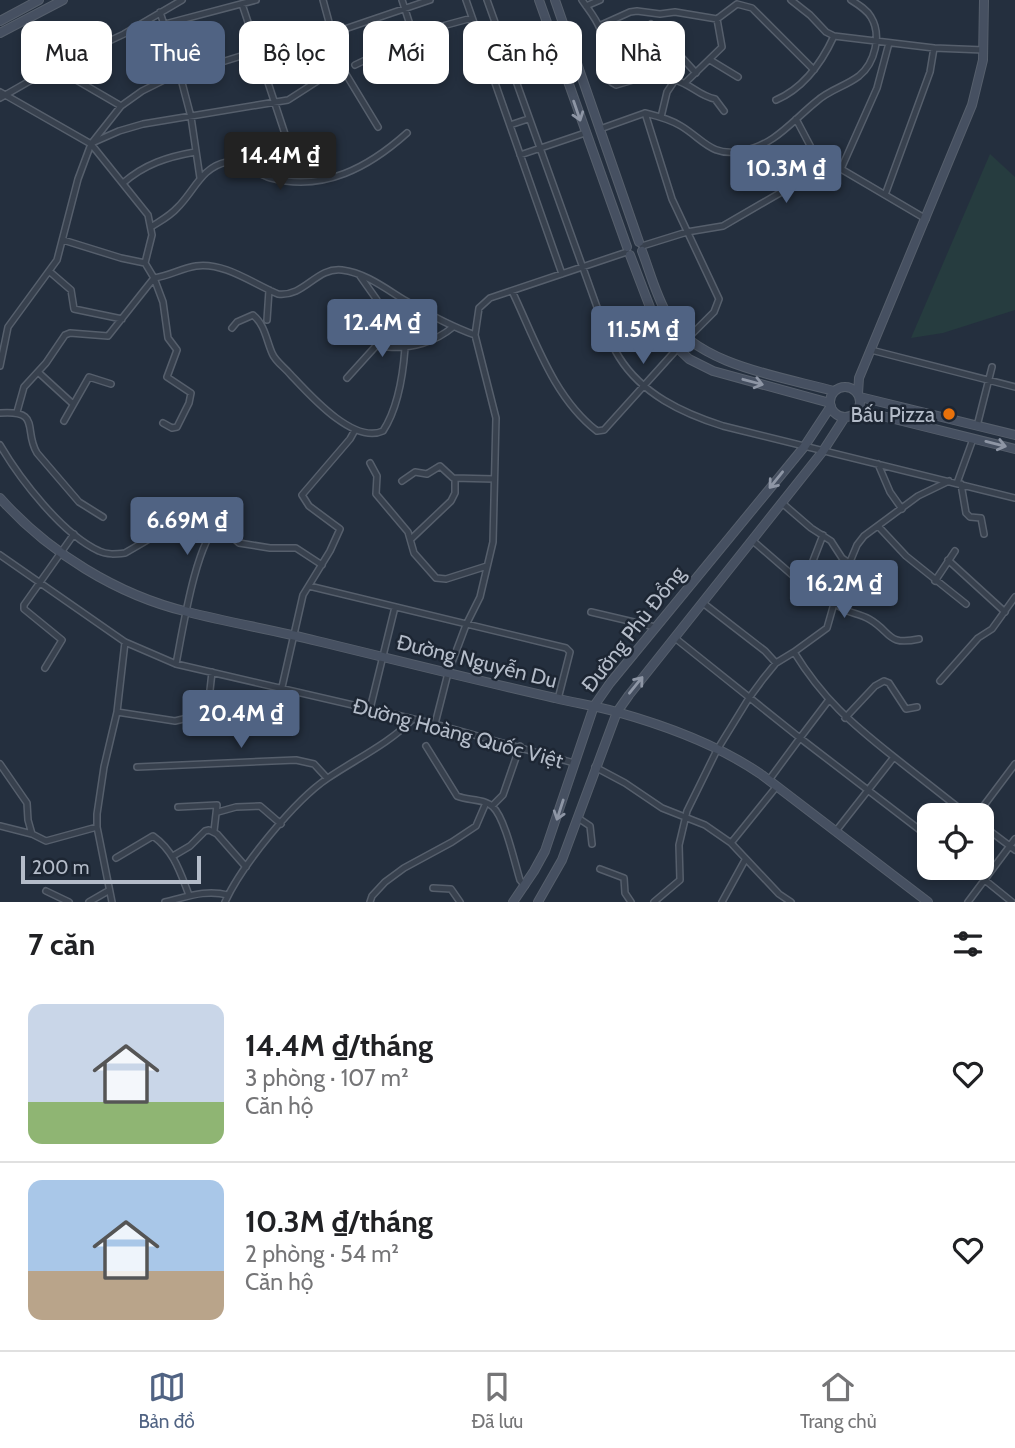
<!DOCTYPE html>
<html lang="vi">
<head>
<meta charset="utf-8">
<style>
	:root { --surface:#fff; --page:#f6f6f6; --text:#202124; --muted:#757577; --line:#e0e0e0; --accent:#506383 }
	body { margin:0; font-family:Cabin,sans-serif; background:var(--page); color:var(--text); height:100vh; display:flex; flex-direction:column; font-size:26px; white-space:nowrap }
	* { box-sizing:border-box; margin:0 }
	p { font-size:23px; color:var(--muted) }
	.icon { flex:none; width:38px; height:38px; fill:none; stroke:currentColor; stroke-width:2; stroke-linecap:round; stroke-linejoin:round }
	.map { position:relative; height:902px; overflow:hidden }
	.side { display:flex; flex-direction:column; background:var(--surface); flex:1 }
	.side>* { flex:none }
	.guide { position:absolute; left:21px; top:21px; width:973px; height:63px; display:flex; gap:14px }
	.controls { position:absolute; left:917px; top:803px; display:grid; gap:14px }
	.controls a { display:grid; place-items:center; width:77px; height:77px; border-radius:14px; background:var(--surface); box-shadow:0 4px 10px #0003; font-size:35px }
	.scale { position:absolute; left:21px; bottom:18px; width:180px; box-sizing:border-box; padding-left:7px; border:4px solid #b4bcc9; border-top:0; font-size:19px; line-height:24px; white-space:nowrap; color:#b4bcc9; -webkit-text-stroke:5px #1d2633; paint-order:stroke }
	.price { position:absolute; translate:-50% -60px; padding:0 16px; border-radius:7px; background:var(--accent); color:#fff; font-size:23px; line-height:46px; filter:drop-shadow(0 2px 4px #0008) }
	.price::after { content:''; position:absolute; left:50%; top:42px; width:21px; height:16px; margin-left:-10px; background:inherit; clip-path:polygon(0 0,100% 0,50% 100%) }
	.price.current { background:#222; color:#fff }
	ul { padding:0; list-style:none }
	li { display:flex; align-items:center; gap:21px; height:175px; padding:0 28px }
	li+li { border-top:2px solid var(--line) }
	li span { display:grid; place-items:center; flex:none; width:196px; height:140px; border-radius:14px; color:#555 }
	li>.icon { margin-inline-start:auto }
	span .icon { width:84px; height:84px; fill:#fffc; stroke-width:1 }
	li b { font-size:30px }
	h2 { display:flex; justify-content:space-between; align-items:center; height:84px; padding:0 28px; font-size:30px }
	.pill { padding:0 24px; border-radius:14px; background:var(--surface); box-shadow:0 4px 10px #0003; font-size:24px; line-height:63px }
	.pill.current { background:var(--accent); color:#fff }
	.dock { display:flex; justify-content:space-around; align-items:center; height:98px; border-top:2px solid var(--line); background:var(--surface); font-size:19px; color:var(--muted) }
	.dock a { display:grid; justify-items:center; gap:4px }
	.dock .current { color:var(--accent) }
	.map>svg:first-child { display:block }
	.green { fill:#263c3f }
	.lines { fill:none; stroke-linecap:round; stroke-linejoin:round }
	.street-casing { stroke:#565f6c; stroke-width:8 }
	.secondary-casing { stroke:#565f6c; stroke-width:10 }
	.street { stroke:#38414e; stroke-width:5 }
	.secondary { stroke:#465061; stroke-width:8 }
	.oneway { stroke:#8e96a5 }
	.food-dot { fill:#e8710a; stroke:#1d2633; stroke-width:2.5 }
	.labels { text-anchor:middle; dominant-baseline:central; stroke-width:5; stroke-linejoin:round; paint-order:stroke }
	.poi-label { font-size:21px; fill:#b4bcc9; stroke:#1d2633; text-anchor:end }
	.street-label { font-size:21px; fill:#b4bcc9; stroke:#1d2633 }
</style>
</head>
<body>
<div class="map">
<svg width="1015" height="902" viewBox="0 0 1015 902">
	<rect width="100%" height="100%" fill="#242f3e"/>
	<path class="green" d="M 990,154 L 1015,177 L 1015,310 L 943,333 L 911,338 Z"/>
	<g class="lines">
		<defs>
			<path id="street" d="M 323,0 L 341,66 L 378,127
				M 466,0 L 562,274
				M 487,0 L 602,321 C 607,333 612,346 619,357 C 642,394 682,413 723,426 L 1015,498
				M 582,0 C 588,9 596,18 600,29 C 607,48 595,75 616,85 L 650,75 L 675,80
				M 791,0 L 810,15 L 826,32 L 834,36 L 934,48 L 984,50
				M 242,4 L 286,137
				M 586,6 L 600,0
				M 160,12 L 180,75 L 191,117 L 200,178
				M 651,24 L 696,73
				M 599,26 L 630,12 L 637,11 L 660,14 L 675,12 L 717,19
				M 131,33 L 256,0
				M 413,34 L 472,18
				M 710,60 L 738,77
				M 355,65 L 384,51 L 405,49 L 412,44 L 413,34 L 402,0
				M 54,67 L 121,106
				M 685,83 L 722,47 L 717,19 L 737,4 L 752,8 L 814,70
				M 0,92 L 91,144 L 148,215 L 152,235 L 145,263 L 154,278 L 108,336 L 70,333 L 65,335 L 46,363 L 24,387 L 17,412
				M 0,98 L 54,67 L 124,34 L 182,0
				M 776,100 C 804,88 822,62 834,36
				M 645,113 C 657,116 670,119 681,126 C 704,140 711,157 742,151 C 774,146 793,120 817,101 C 829,90 846,86 859,76 C 875,63 882,35 871,17 C 867,10 859,5 851,0
				M 661,117 L 667,92 L 675,80 C 691,84 699,96 715,99 L 724,111
				M 796,119 L 823,170
				M 510,125 L 528,119
				M 600,129 L 645,113 L 672,199 L 719,299 L 714,312 L 687,339
				M 94,142 L 119,131 L 143,124 L 288,100 L 341,66
				M 520,155 L 585,133
				M 841,169 L 877,88 L 889,43
				M 123,183 C 145,164 167,157 195,152
				M 885,195 L 930,72 L 934,48
				M 151,227 C 160,221 170,216 177,208 C 194,192 201,167 227,162 C 244,159 255,174 271,178 C 324,192 369,167 407,133
				M 63,240 L 121,258 L 145,263
				M 642,246 L 687,232 L 723,226 L 816,172 L 829,168 L 841,169 L 926,219
				M 49,271 L 71,290 L 74,309 L 122,319
				M 360,276 L 377,300 L 381,339 L 388,347 C 411,349 435,342 453,327
				M 512,291 C 535,339 553,397 597,431 L 604,430 L 677,349
				M 267,320 L 269,290
				M 232,328 L 237,322 L 253,315 C 265,325 266,339 272,353 C 275,361 284,367 290,374 C 308,393 353,445 383,431 C 398,408 403,376 405,348
				M 871,350 L 1015,387
				M 0,366 L 8,327 L 57,260 L 78,179 L 91,144 L 121,106 L 142,91 L 164,80 L 257,51 L 333,33 L 430,0
				M 38,372 L 73,404
				M 347,378 L 375,347 L 384,343
				M 0,413 C 42,410 23,430 37,453 L 79,502 L 103,517
				M 64,421 L 89,377 L 111,384
				M 163,423 L 172,428 L 177,427 L 189,403 L 191,393 L 167,377 L 177,350 L 168,338 L 163,302 L 154,278 C 169,276 182,268 196,266 C 225,262 253,284 278,294 C 305,297 316,267 342,270 C 366,273 386,289 406,301 C 428,314 450,326 475,335
				M 977,426 L 992,367
				M 0,445 C 20,479 62,534 99,551 C 107,555 116,554 125,553 L 180,521 L 205,513 L 239,543 L 270,548 L 296,548 L 322,565
				M 370,463 L 377,476 L 376,494 L 408,532 L 414,553 L 436,578 L 446,579 L 487,566
				M 878,464 L 890,492 L 902,509
				M 402,481 L 415,472 L 427,474 L 440,466 L 453,478 L 494,479
				M 957,483 L 973,439
				M 961,484 L 966,513 L 970,517 L 981,518 L 984,534
				M 782,503 L 811,528 L 831,541 L 842,558 L 850,564
				M 878,526 L 906,556 L 966,604
				M 411,539 L 451,501 L 455,493 L 455,479
				M 753,541 L 798,580 L 811,566 L 823,535
				M 0,555 L 125,642 L 176,664 L 435,724 L 574,763
				M 948,560 L 1005,612
				M 935,581 L 955,551
				M 309,586 L 566,648 L 570,652 L 558,699
				M 834,602 C 846,614 857,612 869,619 C 892,632 886,646 919,639
				M 703,603 L 765,651 L 776,663
				M 591,612 L 655,627
				M 675,638 L 800,738 L 828,701
				M 176,664 C 182,634 196,540 219,524
				M 45,668 L 62,640 L 24,609 L 24,605 L 74,534
				M 940,681 L 978,638 L 992,629 L 1015,597
				M 282,687 L 303,595 L 330,551 L 340,529 L 309,506 L 302,495 L 350,439 L 355,430
				M 370,709 L 395,607
				M 117,712 L 175,721 L 192,717 L 207,717 L 212,672
				M 845,718 L 875,686 L 884,681 L 889,683 L 906,709 L 917,707
				M 435,724 L 448,673 L 466,625 L 480,597 L 493,542 L 496,418 L 475,335 L 479,308 L 490,298 L 627,252
				M 426,746 L 457,796 C 468,801 484,798 493,807 C 505,818 515,864 520,880 L 525,886
				M 894,757 C 851,723 823,699 794,652 L 827,628 L 837,593 L 857,545 L 864,536 L 918,496 L 949,481
				M 0,764 L 27,803 L 28,820 L 32,834
				M 137,767 L 296,760 L 314,764 L 327,778
				M 595,767 L 625,783 L 662,808 L 705,825 L 731,843 L 779,894 L 791,902
				M 769,780 L 800,738 L 929,837
				M 492,806 L 503,795 L 520,746
				M 178,807 L 217,805 L 214,831
				M 218,812 L 236,807 L 260,806 L 281,824
				M 976,816 L 1015,764
				M 578,818 L 590,826 L 592,844
				M 982,825 L 1015,850
				M 0,826 L 32,834 L 46,841 L 97,827
				M 836,831 L 894,757 L 969,816
				M 731,843 L 777,786
				M 173,856 L 190,846 L 205,831 L 209,830 L 217,834 L 246,867
				M 116,858 L 153,836 C 174,851 180,872 189,895
				M 970,868 L 1012,902
				M 600,869 L 624,878 L 625,893 L 631,902
				M 433,888 L 451,889 L 460,902
				M 46,891 L 69,902
				M 89,902 L 108,891
				M 112,902 L 97,827 L 97,814 L 104,767 L 117,712 L 125,642
				M 165,902 C 187,897 205,889 228,895
				M 225,902 C 241,866 295,800 328,778 C 356,759 388,744 412,720
				M 370,902 L 372,896 L 385,882 L 404,868 L 452,842 L 476,826 L 485,805
				M 654,902 L 680,880 L 679,845 L 687,811 L 717,750 L 749,698 L 763,679 L 776,663 L 794,652
				M 722,902 L 745,860
				M 968,902 L 1015,839"/>
			<path id="secondary" d="M 539,0 L 627,247
				M 555,0 L 639,242
				M 0,21 L 39,0
				M 0,33 L 63,0
				M 642,251 C 650,272 656,296 668,316 C 696,365 783,377 834,391
				M 630,255 L 656,323 L 664,335 L 689,359 L 713,371 L 830,403
				M830 402a15 15 0 1 1 30 0a15 15 0 1 1-30 0Z
				M 858,394 L 859,378 L 972,105 L 983,60 L 984,0
				M 860,397 L 1015,435
				M 858,410 L 1015,449
				M 0,498 C 48,552 117,595 188,612 C 231,623 274,630 317,641 C 396,660 475,680 555,698 C 575,703 596,706 617,712 C 667,726 719,745 762,775 L 928,902
				M 513,902 L 534,871 L 545,851 L 594,706 L 610,683 L 804,447 L 831,406
				M 538,902 L 562,860 L 617,712 L 629,695 L 823,451 L 845,417"/>
		</defs>
		<use href="#street" class="street-casing"/>
		<use href="#secondary" class="secondary-casing"/>
		<use href="#street" class="street"/>
		<use href="#secondary" class="secondary"/>
	</g>
	<defs><path id="oneway-shaft" d="M-6 0H5M1.5-3L5.5 0L1.5 3" fill="none" stroke-width="1.6" stroke-linecap="round" stroke-linejoin="round" transform="scale(1.75)"/></defs>
	<g class="oneway">
		<use href="#oneway-shaft" transform="translate(577 111) rotate(71)"/>
		<use href="#oneway-shaft" transform="translate(753 382) rotate(15)"/>
		<use href="#oneway-shaft" transform="translate(996 444) rotate(14)"/>
		<use href="#oneway-shaft" transform="translate(776 480) rotate(129)"/>
		<use href="#oneway-shaft" transform="translate(636 685) rotate(-51)"/>
		<use href="#oneway-shaft" transform="translate(560 810) rotate(108)"/>
	</g>
	<circle class="food-dot" cx="949" cy="414" r="7"/>
	<g class="labels">
		<g class="poi-label">
			<text x="935" y="414">Bấu Pizza</text>
		</g>
		<g class="street-label">
			<text transform="translate(633 629) rotate(-52)">Đường Phù Đổng</text>
			<text transform="translate(477 661) rotate(14)">Đường Nguyễn Du</text>
			<text transform="translate(458 733) rotate(15)">Đường Hoàng Quốc Việt</text>
		</g>
	</g>
</svg>
<div class="controls">
<a><svg class="icon" aria-label="locate" viewBox="0 0 24 24"><circle cx="12" cy="12" r="6"/><path d="M12 2v4M12 18v4M2 12h4M18 12h4"/></svg></a>
</div>
<div class="scale">200 m</div>
<b class="price current" style="left:280px;top:192px">14.4M ₫</b>
<b class="price" style="left:786px;top:205px">10.3M ₫</b>
<b class="price" style="left:382px;top:359px">12.4M ₫</b>
<b class="price" style="left:643px;top:366px">11.5M ₫</b>
<b class="price" style="left:187px;top:557px">6.69M ₫</b>
<b class="price" style="left:844px;top:620px">16.2M ₫</b>
<b class="price" style="left:241px;top:750px">20.4M ₫</b>
<div class="guide">
<a class="pill">Mua</a>
<a class="pill current">Thuê</a>
<a class="pill">Bộ lọc</a>
<a class="pill">Mới</a>
<a class="pill">Căn hộ</a>
<a class="pill">Nhà</a>
</div>
</div>
<section class="side">
<h2>7 căn<svg class="icon" aria-label="filters" viewBox="0 0 24 24"><path d="M4 7h16M4 17h16"/><circle cx="9" cy="7" r="2"/><circle cx="15" cy="17" r="2"/></svg></h2>
<ul>
<li><span style="background:linear-gradient(#c9d6e8 70%,#8fb573 0)"><svg class="icon" aria-label="home" viewBox="0 0 24 24"><path d="M3 11l9-7 9 7M6 9v11h12V9"/></svg></span><div><b>14.4M ₫/tháng</b><p>3 phòng · 107 m²</p><p>Căn hộ</p></div><svg class="icon" aria-label="heart" viewBox="0 0 24 24"><path d="M12 20l-8-8c-3-5 5-10 8-4 3-6 11-1 8 4z"/></svg></li>
<li><span style="background:linear-gradient(#a9c7e8 65%,#b9a48a 0)"><svg class="icon" aria-label="home" viewBox="0 0 24 24"><path d="M3 11l9-7 9 7M6 9v11h12V9"/></svg></span><div><b>10.3M ₫/tháng</b><p>2 phòng · 54 m²</p><p>Căn hộ</p></div><svg class="icon" aria-label="heart" viewBox="0 0 24 24"><path d="M12 20l-8-8c-3-5 5-10 8-4 3-6 11-1 8 4z"/></svg></li>
</ul>
</section>
<nav class="dock">
<a class="current"><svg class="icon" aria-label="map" viewBox="0 0 24 24"><path d="M3 6l6-2 6 2 6-2v14l-6 2-6-2-6 2zM9 4v14M15 6v14"/></svg>Bản đồ</a>
<a><svg class="icon" aria-label="saved" viewBox="0 0 24 24"><path d="M7 4h10v16l-5-4-5 4z"/></svg>Đã lưu</a>
<a><svg class="icon" aria-label="home" viewBox="0 0 24 24"><path d="M3 11l9-7 9 7M6 9v11h12V9"/></svg>Trang chủ</a>
</nav>
</body>
</html>
